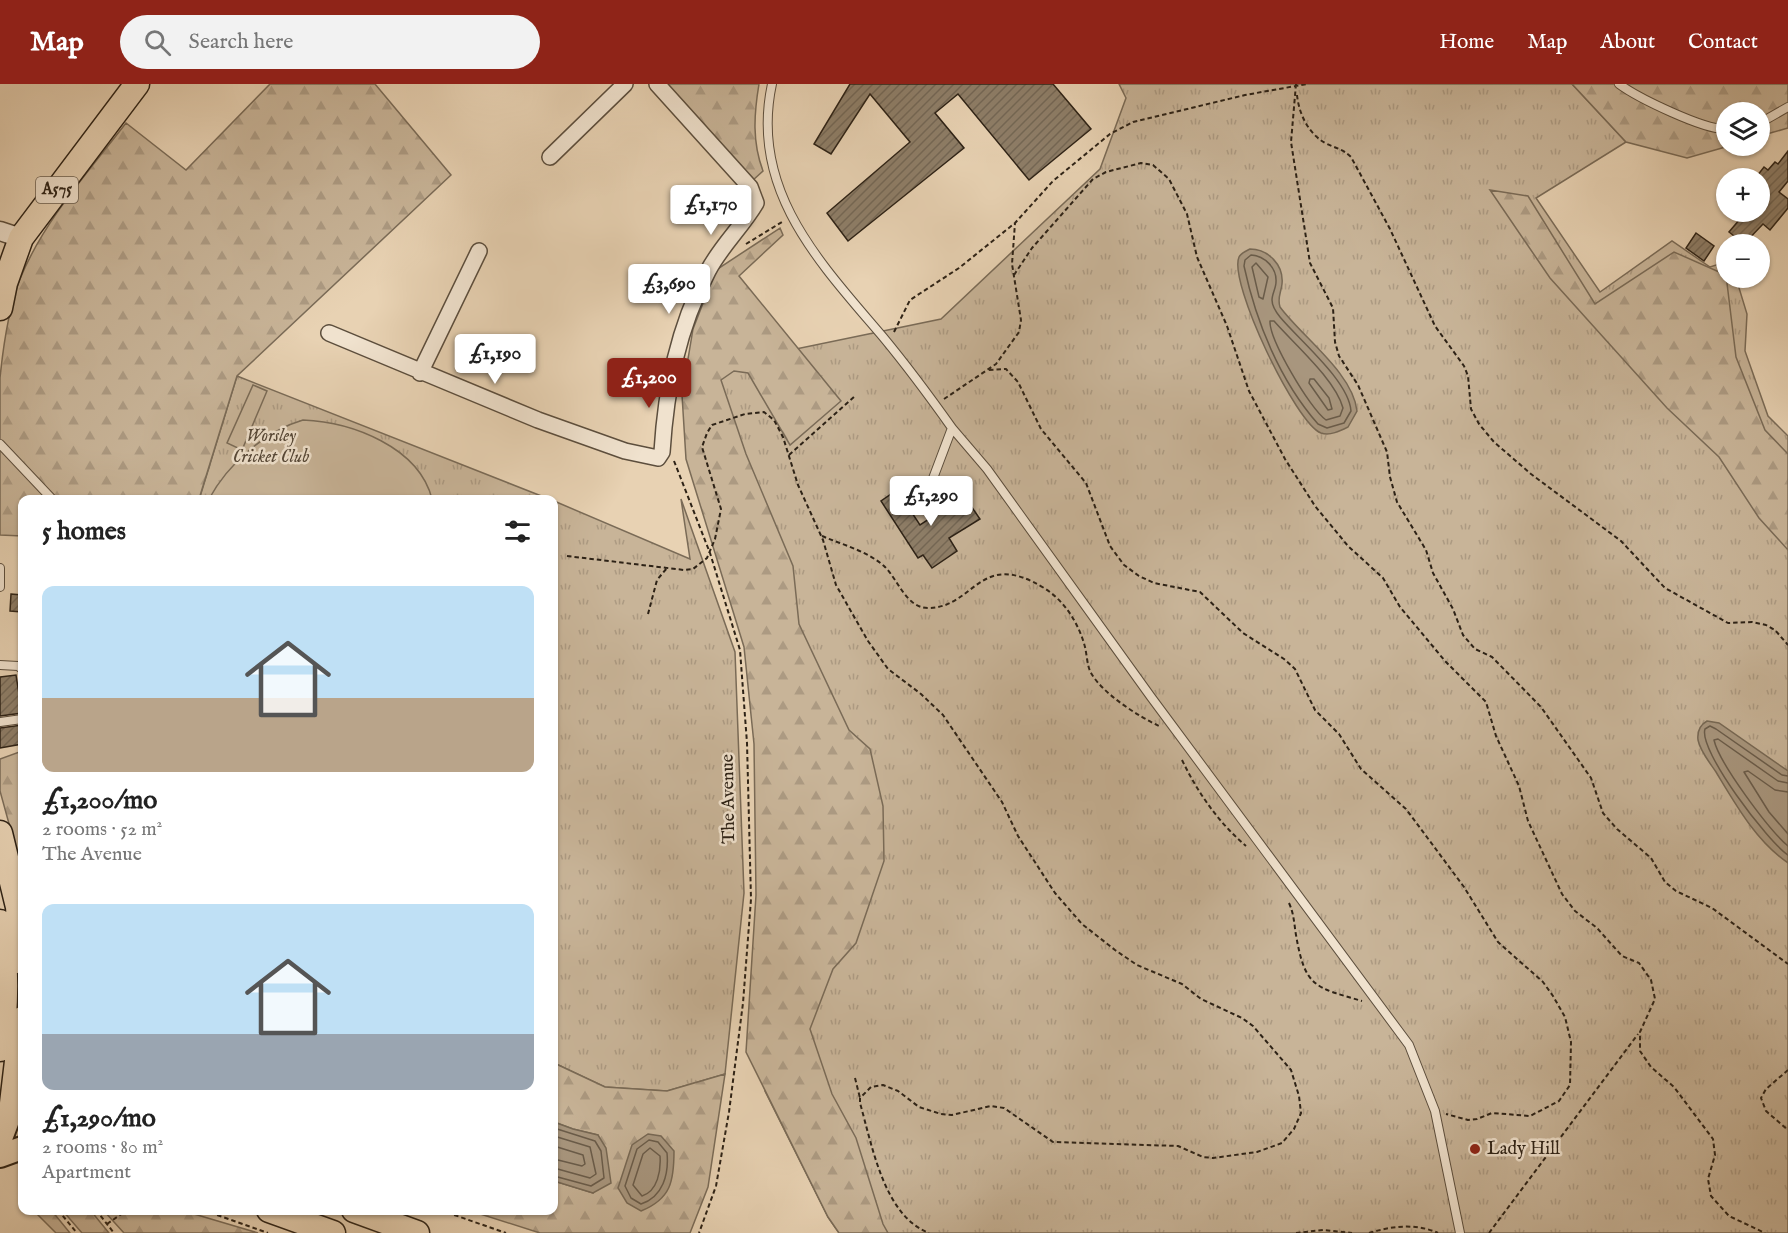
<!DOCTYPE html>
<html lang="en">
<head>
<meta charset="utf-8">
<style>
	:root { --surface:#fff; --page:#f2f2f2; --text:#222; --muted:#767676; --accent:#8f2418 }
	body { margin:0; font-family:"IM FELL English",serif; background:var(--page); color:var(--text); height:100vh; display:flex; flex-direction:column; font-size:22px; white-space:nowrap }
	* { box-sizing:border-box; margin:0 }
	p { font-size:20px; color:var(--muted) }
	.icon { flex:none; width:33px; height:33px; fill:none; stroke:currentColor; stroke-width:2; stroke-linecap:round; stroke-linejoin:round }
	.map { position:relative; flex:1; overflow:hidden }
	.details { position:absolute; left:18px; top:411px; width:540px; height:720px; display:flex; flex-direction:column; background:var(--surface); border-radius:12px; box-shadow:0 2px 4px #0004 }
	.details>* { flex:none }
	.buttons { position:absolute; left:1716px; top:18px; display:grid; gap:12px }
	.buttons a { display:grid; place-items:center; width:54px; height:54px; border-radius:50%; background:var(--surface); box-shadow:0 2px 4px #0004; font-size:30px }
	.price { position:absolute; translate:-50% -51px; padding:0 14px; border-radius:6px; background:#fff; color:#222; font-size:20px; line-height:39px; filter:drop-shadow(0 2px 3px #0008) }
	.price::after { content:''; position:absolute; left:50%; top:36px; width:18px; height:14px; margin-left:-9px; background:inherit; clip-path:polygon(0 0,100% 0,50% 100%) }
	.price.selected { background:var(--accent); color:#fff }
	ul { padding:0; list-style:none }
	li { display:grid; align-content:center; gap:12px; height:318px; padding:0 24px }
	li span { display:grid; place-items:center; height:186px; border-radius:12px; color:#555 }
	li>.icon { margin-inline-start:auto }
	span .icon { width:108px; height:108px; fill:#fffc; stroke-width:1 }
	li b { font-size:26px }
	h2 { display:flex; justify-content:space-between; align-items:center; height:72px; padding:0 24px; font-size:26px }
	header { display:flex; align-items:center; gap:36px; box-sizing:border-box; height:84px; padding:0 30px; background:var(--accent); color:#fff }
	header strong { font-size:28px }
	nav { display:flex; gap:33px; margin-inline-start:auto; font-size:21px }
	.search { width:420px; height:54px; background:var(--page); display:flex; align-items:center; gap:15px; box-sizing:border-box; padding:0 21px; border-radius:33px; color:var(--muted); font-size:22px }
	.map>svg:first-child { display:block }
	.grass { fill:url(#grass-tufts); stroke:#7a6b57; stroke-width:1.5 }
	.forest { fill:url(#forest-firs); stroke:#7a6b57; stroke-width:1.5 }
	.pitch { fill:#c8b498; stroke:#7a6b57; stroke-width:1.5 }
	.water { fill:#a8967e; stroke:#776854; stroke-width:1.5 }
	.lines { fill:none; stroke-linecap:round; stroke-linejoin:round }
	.shore { stroke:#6a5c4a; stroke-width:1.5 }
	.building { fill:url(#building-hatch); stroke:#2d2216; stroke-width:1.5 }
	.service-casing { stroke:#5c4e3d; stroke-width:10 }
	.minor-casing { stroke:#5c4e3d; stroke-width:18 }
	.tertiary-casing { stroke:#5c4e3d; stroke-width:21 }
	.primary-casing { stroke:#2d2216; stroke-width:26 }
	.trunk-casing { stroke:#2d2216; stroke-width:27 }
	.path { stroke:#2d2216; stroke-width:2; stroke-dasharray:4.5 3; stroke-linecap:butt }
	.service { stroke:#f0e2ce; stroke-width:8 }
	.minor { stroke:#f0e2ce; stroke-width:15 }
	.tertiary { stroke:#f0e2ce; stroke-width:18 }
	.primary { stroke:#e8d2b3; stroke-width:22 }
	.trunk { stroke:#e8d2b3; stroke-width:24 }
	.poi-dot { fill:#8f2418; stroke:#f0e2ce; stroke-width:2 }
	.labels { text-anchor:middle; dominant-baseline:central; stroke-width:5; stroke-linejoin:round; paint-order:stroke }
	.shield { fill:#f0e2ce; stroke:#685c4d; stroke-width:1.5 }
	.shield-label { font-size:16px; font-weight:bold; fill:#2d2216 }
	.park-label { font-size:18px; font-style:italic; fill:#544636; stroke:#f0e2ce }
	.street-label { font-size:18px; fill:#2d2216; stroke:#f0e2ce }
	.poi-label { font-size:18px; fill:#2d2216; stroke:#f0e2ce; text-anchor:start }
</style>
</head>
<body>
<header>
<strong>Map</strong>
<div class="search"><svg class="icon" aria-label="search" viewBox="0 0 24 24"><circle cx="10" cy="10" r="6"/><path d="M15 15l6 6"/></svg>Search here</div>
<nav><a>Home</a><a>Map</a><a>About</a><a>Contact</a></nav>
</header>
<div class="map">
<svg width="1788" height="1149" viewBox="0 0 1788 1149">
	<defs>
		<pattern id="grass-tufts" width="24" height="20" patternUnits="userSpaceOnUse" patternTransform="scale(1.5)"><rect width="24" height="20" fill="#c8b498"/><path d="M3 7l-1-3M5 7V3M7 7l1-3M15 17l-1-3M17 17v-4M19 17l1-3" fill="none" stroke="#ac9a82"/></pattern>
		<pattern id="forest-firs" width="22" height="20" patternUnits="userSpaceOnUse" patternTransform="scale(1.5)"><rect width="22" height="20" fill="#c8b498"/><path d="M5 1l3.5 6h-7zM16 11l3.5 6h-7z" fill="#ac9a82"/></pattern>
		<pattern id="building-hatch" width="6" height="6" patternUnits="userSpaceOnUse" patternTransform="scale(1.5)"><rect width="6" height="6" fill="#8e7e68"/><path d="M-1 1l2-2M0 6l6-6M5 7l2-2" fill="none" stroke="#746755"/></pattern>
	</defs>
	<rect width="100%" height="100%" fill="#e8d2b3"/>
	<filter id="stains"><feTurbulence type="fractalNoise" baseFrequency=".00333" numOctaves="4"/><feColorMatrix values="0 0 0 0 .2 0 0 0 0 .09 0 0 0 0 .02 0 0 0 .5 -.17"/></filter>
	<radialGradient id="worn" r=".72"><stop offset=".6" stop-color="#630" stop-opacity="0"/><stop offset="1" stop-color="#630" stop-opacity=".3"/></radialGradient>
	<path class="grass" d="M 1119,0 L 1572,0 L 1626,58 L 1536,114 L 1600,208 L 1672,157 L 1710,183 L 1726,178 L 1726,194 L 1736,194 L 1747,230 L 1745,267 L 1768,332 L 1788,352 L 1788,1149 L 839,1149 L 828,1133 L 765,1007 L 780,728 L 714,282 L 941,235 L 1100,85 L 1126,14 Z
		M 237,292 L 549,415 L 199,416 Z
		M 681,415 L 735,568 L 744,809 L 725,990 L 667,1007 L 605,1003 L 554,979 L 554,417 L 690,475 Z"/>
	<path class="forest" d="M 270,0 L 375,0 L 451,91 L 237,292 L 199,415 L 22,416 L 22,452 L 0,451 L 0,294 C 3,264 9,223 20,195 C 43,138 89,87 126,39 L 186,86 Z
		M 665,0 L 759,0 C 754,30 752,58 763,87 L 752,97 Z
		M 1572,0 L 1788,0 L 1788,44 L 1760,52 L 1760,28 L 1726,28 L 1726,62 L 1729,62 L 1687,74 L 1626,58 Z
		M 1490,106 L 1528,112 L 1595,220 L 1674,168 L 1726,191 L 1736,273 L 1765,346 L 1788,370 L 1788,466 L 1759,434 L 1719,373 L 1667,324 L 1550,194 Z
		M 780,144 L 783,151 L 739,192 L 841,317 L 790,361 L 748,289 L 734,287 L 721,296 L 746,370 L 793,482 L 799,540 L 849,646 L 870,665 L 883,722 L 884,777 L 856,859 L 833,885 L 810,945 L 832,1010 L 856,1054 L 883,1140 L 888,1149 L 839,1149 L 828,1133 L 746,968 L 756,811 L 754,660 L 744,563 L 686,375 L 682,311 L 693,245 L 716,186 Z
		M 22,667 L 22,787 L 0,707 L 0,675 Z
		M 554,979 L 605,1003 L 667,1007 L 725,990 L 708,1103 L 690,1149 L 540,1149 L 471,1127 L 554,1126 L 554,1097 L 593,1109 L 598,1051 L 573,1045 L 554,1038 Z
		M 34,1127 L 52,1127 L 70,1149 L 56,1149 Z
		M 63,1127 L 91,1127 L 109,1149 L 82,1149 Z
		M 104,1127 L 184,1127 L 258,1149 L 124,1149 Z"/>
	<path class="pitch" d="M 253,301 L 267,307 L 242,366 L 227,359 Z
		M 303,336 C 352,338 419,363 432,415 L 209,415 C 228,380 265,347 303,336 Z"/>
	<path class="water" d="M 1250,165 C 1268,165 1284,181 1282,200 C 1281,209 1277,214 1280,223 C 1302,253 1353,289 1357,327 L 1348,343 C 1340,347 1330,352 1321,349 C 1296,340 1228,198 1239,173 C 1241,169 1246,167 1250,165 Z
		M 1707,637 L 1719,639 L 1788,687 L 1788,779 C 1756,757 1736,721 1716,688 C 1710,679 1700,667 1698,656 C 1697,647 1700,641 1707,637 Z
		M 554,1038 L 573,1045 L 598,1051 L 606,1064 L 611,1099 L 593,1109 L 554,1097 Z
		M 648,1050 L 661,1052 L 674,1067 C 674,1097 671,1115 641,1127 L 627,1119 L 618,1104 L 632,1061 Z"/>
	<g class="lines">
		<path class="shore" d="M 1251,171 C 1265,172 1277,184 1276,198 C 1276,204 1272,210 1272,216 C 1272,222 1276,228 1280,233 C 1299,256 1349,297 1351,327 L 1344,339 L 1327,344 L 1318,340 C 1280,297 1256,238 1244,182 L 1245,176 Z
			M 1256,179 L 1268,193 L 1263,215 L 1259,213 L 1252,183 Z
			M 1270,237 L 1274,237 C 1294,260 1335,295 1343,324 L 1340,332 L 1326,336 C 1310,325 1269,255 1270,237 Z
			M 1310,295 L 1314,295 L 1329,314 L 1332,325 L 1328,326 L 1309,299 Z
			M 1788,692 L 1782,691 L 1716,645 L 1710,642 L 1705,645 C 1698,666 1768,758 1788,771
			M 1788,699 L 1778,697 L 1718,655 L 1714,656 C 1719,679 1769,746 1788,762
			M 1788,708 L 1775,706 L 1748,687 L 1744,688 L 1769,728 L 1788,750
			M 554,1044 L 595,1057 L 601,1067 L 604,1094 L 591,1102 L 554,1092
			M 554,1052 L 590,1063 L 596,1090 L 590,1094 L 554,1084
			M 649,1056 L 658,1058 L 667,1069 C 669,1090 663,1113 641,1120 L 631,1114 L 625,1102 L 637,1065 Z
			M 554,1062 L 583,1071 L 585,1080 L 582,1082 L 554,1075
			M 650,1064 L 660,1072 C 661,1086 658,1107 642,1112 L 633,1101 L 643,1070 Z"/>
	</g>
	<path class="building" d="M 850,0 L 1053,0 L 1091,45 L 1029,96 L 958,10 L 935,29 L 964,64 L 848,157 L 827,129 L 910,58 L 870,10 L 831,70 L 814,60 Z
		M 1788,67 L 1788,97 L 1779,108 L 1788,115 L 1788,124 L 1770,146 L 1763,140 L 1744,160 L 1729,148 L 1746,128 L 1760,128 L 1760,94 L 1757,92 L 1764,83 L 1768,86 L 1775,78 L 1778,80 Z
		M 1696,149 L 1714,162 L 1704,177 L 1686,164 Z
		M 897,406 L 920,441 L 964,412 L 980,435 L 949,454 L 957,467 L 932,484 L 923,471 L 918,474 L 881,417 Z
		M 11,510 L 22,511 L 22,528 L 10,527 Z
		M 16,591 L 22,629 L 0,632 L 0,593 Z
		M 22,641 L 22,660 L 0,664 L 0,644 Z"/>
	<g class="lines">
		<defs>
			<path id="service" d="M 772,0 C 749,106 820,179 883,253 C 907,282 930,313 952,344 L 929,405
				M 1619,0 C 1638,14 1704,46 1726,45
				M 1760,39 L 1788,23
				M 952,344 L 987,385 L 1151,613 L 1409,961 L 1435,1027 L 1460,1149
				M 0,360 L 53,416
				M 0,484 L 0,503
				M 0,581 L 18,582 L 22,585
				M 0,638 L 22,635"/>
			<path id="minor" d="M 550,73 L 625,0
				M 329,249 L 538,336 L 625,367 L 658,374 L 662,368 C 666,304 678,244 708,187 C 721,162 742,143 756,119 L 750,103 L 657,0
				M 420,289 L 479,167"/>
			<path id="tertiary" d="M 0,147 L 21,154"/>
			<path id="primary" d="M 0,1057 L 11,1028
				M 0,1072 L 22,1064"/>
			<path id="trunk" d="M 0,224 L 5,199 L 21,154 L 137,0
				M 0,749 L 18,823 L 22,878
				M 0,838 C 7,881 7,922 0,965
				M 11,1028 L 22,935
				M 269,1126 L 333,1149
				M 354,1126 L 417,1149"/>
		</defs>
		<use href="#service" class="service-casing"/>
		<use href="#minor" class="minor-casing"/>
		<use href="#tertiary" class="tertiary-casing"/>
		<use href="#primary" class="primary-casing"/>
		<use href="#trunk" class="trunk-casing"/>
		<path class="path" d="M 1296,0 L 1291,58 L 1310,179 L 1333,224 L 1335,258 L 1339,272 L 1358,301 L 1387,368 L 1390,393 L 1397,418 L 1426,466 L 1433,489 L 1453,525 L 1463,551 L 1475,565 L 1492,573 L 1541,623 L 1591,694 L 1603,729 L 1617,745 L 1651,774 L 1665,798 L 1676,807 L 1712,824 L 1788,880
			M 1297,11 C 1299,30 1308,49 1325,59 C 1335,64 1343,65 1351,73 L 1390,145 L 1435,242 L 1464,282 L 1468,292 L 1471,325 L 1479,340 L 1494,358 L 1531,390 L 1621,457 L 1665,504 L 1728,539 L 1752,538 L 1766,541 L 1775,546 L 1788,561
			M 746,160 L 782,138
			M 1014,191 L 1032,164 L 1093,95 L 1106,88 L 1141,79 L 1153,81 L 1169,95 L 1187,130 L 1197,173 L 1227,242 L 1249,307 L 1285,375 L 1315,422 L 1348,462 L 1383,494 L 1400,523 L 1445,577 L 1486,618 L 1496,652 L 1519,702 L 1528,737 L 1562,810 L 1575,827 L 1597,844 L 1622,872 L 1639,879 L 1651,896 L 1655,915 L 1640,948 L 1640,967 L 1651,983 L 1674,1003 L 1713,1055 L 1715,1071 L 1708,1095 L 1711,1112 L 1729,1132 L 1765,1149
			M 894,248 L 910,216 L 959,184 L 1015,139 L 1053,97 L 1110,50 L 1133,38 L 1245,11 L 1307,0
			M 989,286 L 1006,285 L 1018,298 L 1041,345 L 1086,399 L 1110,462 L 1124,481 L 1139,492 L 1154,499 L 1200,508 L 1243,549 L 1284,575 L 1295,585 L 1315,626 L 1339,650 L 1361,685 L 1406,725 L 1464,803 L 1498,858 L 1543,898 L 1553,912 L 1565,933 L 1571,958 L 1570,1001 L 1559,1017 L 1530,1032 L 1492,1029 L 1477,1035 L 1468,1036 L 1446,1030
			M 944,315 L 996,280 L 1019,248 L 1021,236 L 1012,180 L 1015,139
			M 789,371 L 854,313
			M 674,377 L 710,469 L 740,566 L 747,659 L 751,815 L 743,919 L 729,1028 L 716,1102 L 699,1149
			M 822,452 C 843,461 867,467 884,482 C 898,495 906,524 928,524 C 975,524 979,464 1044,504 C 1065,517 1079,540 1085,563 C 1087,571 1087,582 1091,589 C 1103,610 1138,632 1159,642
			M 567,472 L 684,486 L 693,485 L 707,474 L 715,455 L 721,425 L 702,363 L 707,349 L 712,341 L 745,330 L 764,328 L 774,336 L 783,353 L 798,401 L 823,456 L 836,501 L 868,557 L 888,585 L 921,610 L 943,631 L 1002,718 L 1018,752 L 1055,809 L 1082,840 L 1115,866 L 1137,881 L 1182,900 L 1201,915 L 1242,934 L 1253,942 L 1291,986 L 1299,1012 L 1301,1029 L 1294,1045 L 1282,1059 L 1257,1068 L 1213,1074 L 1203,1073 L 1178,1062 L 1053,1058 L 1004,1024 L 991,1022 L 952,1031 L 941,1030 L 919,1023 L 898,1007 L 883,1001 L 871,1003 L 860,1014 L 860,1019 C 872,1061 884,1132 929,1149
			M 648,530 L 657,496 L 667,484
			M 1182,676 C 1198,709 1218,738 1246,762
			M 1289,819 C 1294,830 1294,839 1296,851 C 1305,903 1314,903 1362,917
			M 1788,986 L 1766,1005 L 1761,1014 L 1766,1027 L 1788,1046
			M 855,994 L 860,1014
			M 58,1126 L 77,1149
			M 96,1126 L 114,1149
			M 203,1126 L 268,1149
			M 440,1126 L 506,1149
			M 107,1140 L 127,1126
			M 1296,1149 L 1323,1146 L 1352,1149
			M 1369,1149 C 1392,1142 1416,1139 1438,1149
			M 1489,1149 L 1638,950"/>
		<use href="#service" class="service"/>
		<use href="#minor" class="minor"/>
		<use href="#tertiary" class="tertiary"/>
		<use href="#primary" class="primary"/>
		<use href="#trunk" class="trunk"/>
	</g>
	<circle class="poi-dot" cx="1475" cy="1065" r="6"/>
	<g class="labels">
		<rect class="shield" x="36" y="93" width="42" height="26" rx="4.5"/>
		<g class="shield-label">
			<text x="57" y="106">A575</text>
		</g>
		<g class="park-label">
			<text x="271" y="352">Worsley<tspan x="271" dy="21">Cricket Club</tspan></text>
		</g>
		<g class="street-label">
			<text transform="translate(729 715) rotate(-91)">The Avenue</text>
		</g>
		<g class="poi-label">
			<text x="1487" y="1065">Lady Hill</text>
		</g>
	</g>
	<rect width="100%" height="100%" filter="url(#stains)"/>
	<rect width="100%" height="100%" fill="url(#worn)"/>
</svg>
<div class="buttons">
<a><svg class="icon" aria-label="layers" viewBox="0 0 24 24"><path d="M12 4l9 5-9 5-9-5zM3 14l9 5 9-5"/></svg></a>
<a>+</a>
<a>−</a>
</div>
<b class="price" style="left:711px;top:152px">£1,170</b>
<b class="price" style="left:669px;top:231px">£3,690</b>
<b class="price" style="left:495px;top:301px">£1,190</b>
<b class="price selected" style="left:649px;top:325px">£1,200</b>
<b class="price" style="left:931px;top:443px">£1,290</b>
<section class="details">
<h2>5 homes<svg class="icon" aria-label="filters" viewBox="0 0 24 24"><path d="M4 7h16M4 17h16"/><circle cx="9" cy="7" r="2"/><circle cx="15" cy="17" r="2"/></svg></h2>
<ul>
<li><span style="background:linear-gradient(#bfe0f5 60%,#b9a48a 0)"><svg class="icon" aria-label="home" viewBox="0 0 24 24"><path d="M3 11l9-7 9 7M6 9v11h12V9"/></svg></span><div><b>£1,200/mo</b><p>2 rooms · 52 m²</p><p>The Avenue</p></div></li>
<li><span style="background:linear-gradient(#bfe0f5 70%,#9aa5b1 0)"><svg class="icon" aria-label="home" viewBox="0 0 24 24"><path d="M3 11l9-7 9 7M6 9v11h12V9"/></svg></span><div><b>£1,290/mo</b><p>2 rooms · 80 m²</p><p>Apartment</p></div></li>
</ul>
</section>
</div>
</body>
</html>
